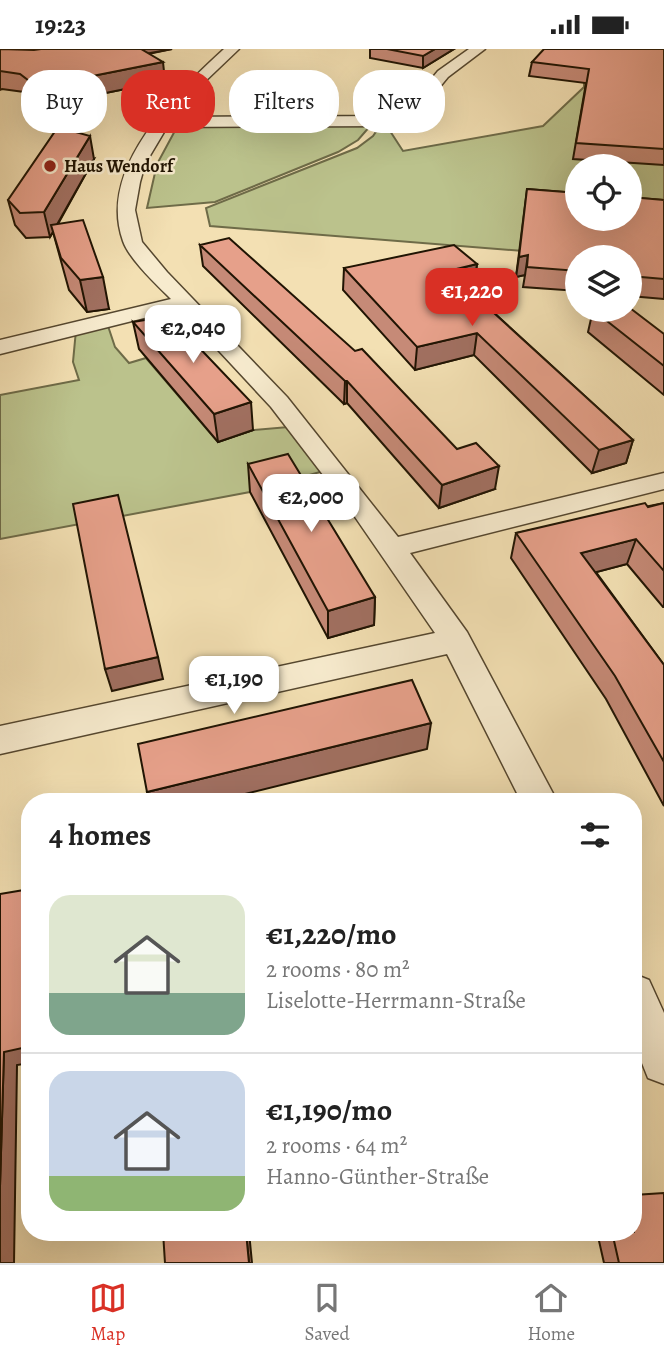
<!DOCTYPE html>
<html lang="en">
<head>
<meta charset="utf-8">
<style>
	:root { --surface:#fff; --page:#f6f6f6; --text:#222; --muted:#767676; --line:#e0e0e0; --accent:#d93025 }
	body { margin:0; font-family:Alegreya,serif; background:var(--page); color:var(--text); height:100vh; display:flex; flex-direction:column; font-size:26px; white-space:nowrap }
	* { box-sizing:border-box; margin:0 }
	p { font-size:23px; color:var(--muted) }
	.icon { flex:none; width:38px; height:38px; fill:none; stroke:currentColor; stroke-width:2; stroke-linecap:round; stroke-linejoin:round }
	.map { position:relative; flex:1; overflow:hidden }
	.side { position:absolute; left:21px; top:744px; width:621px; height:448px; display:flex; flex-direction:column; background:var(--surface); border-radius:28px; box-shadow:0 7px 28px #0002 }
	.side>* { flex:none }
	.hud { position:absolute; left:21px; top:21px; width:623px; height:63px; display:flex; gap:14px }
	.fabs { position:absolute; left:565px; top:105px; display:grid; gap:14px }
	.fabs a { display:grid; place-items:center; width:77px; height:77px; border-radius:50%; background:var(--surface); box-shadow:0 7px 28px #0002; font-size:35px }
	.price { position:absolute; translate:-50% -60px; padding:0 16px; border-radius:14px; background:#fff; color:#222; font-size:23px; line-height:46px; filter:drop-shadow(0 2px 4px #0008) }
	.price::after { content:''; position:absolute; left:50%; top:42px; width:21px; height:16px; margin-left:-10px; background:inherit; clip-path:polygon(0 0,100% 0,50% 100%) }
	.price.selected { background:var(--accent); color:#fff }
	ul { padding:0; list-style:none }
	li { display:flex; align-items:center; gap:21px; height:175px; padding:0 28px }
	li+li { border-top:2px solid var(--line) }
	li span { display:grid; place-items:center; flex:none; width:196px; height:140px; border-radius:21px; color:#555 }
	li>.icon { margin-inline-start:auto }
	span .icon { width:84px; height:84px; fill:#fffc; stroke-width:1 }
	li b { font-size:30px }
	h2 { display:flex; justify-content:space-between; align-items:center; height:84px; padding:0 28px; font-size:30px }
	.chip { padding:0 24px; border-radius:28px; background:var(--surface); box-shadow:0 7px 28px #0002; font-size:24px; line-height:63px }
	.chip.selected { background:var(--accent); color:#fff }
	.status { display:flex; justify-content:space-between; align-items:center; height:49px; padding:0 35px; background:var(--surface); direction:ltr }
	.status svg { height:19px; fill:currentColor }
	.tabs { display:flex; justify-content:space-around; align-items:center; height:98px; border-top:2px solid var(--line); background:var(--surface); font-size:19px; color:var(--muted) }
	.tabs a { display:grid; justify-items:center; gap:4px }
	.tabs .selected { color:var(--accent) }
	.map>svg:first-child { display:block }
	.green { fill:#bbc28c; stroke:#6e6b48; stroke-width:2; fill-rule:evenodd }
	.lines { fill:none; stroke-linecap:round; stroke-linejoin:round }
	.street-casing { stroke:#55472f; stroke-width:3 }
	.street { fill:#f7ebce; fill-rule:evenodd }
	.wall { fill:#c68a77; stroke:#201403; stroke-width:2 }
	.shaded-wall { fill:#a17061; stroke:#201403; stroke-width:2 }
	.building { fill:#e6a08a; stroke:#201403; stroke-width:2 }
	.poi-dot { fill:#8f2418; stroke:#f7ebce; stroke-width:2.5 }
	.labels { text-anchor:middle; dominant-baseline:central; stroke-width:5; stroke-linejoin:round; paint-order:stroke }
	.far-poi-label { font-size:18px; font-weight:bold; fill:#201403; stroke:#f7ebce; text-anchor:start }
</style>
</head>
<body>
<div class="status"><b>19:23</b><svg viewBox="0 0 49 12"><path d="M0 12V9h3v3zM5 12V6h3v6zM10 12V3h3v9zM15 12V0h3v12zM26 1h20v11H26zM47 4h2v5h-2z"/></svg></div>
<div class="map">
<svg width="664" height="1214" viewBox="0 0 664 1214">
	<rect width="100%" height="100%" fill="#f3e0b3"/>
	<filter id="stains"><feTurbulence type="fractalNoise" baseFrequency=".00286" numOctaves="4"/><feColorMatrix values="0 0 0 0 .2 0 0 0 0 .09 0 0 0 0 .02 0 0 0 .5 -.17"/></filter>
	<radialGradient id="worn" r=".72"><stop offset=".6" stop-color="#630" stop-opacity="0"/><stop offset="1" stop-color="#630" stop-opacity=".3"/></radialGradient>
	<path class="green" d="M 584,18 L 664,22 L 664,214 L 630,208 L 599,208 L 210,177 L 206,159 L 357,99 L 373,87 L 380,77 L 390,82 L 403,102 L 543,77 L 584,38 ZM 578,117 L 630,117 L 630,170 L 578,170 Z
		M 371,76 L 358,91 L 338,103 L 215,153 L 147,159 L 157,115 L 177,78 Z
		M 107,274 L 115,298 L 129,314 L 146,309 L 218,393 L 253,381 L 300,377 L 334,419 L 250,443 L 0,490 L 0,346 L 79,331 L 73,313 L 76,281 Z"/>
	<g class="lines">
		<defs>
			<path id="street" d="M 224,0 L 239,0 L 196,41 L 174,68 L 389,67 L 405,62 L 438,22 L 469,0 L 485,0 L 448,28 L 415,68 L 391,77 L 167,78 L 145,115 L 140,133 L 135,161 L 142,193 L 167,223 L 287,348 L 398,488 L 664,424 L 664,440 L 410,504 L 467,583 L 557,752 L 521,752 L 447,605 L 0,705 L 0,677 L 435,584 L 353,465 L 271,358 L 180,260 L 0,305 L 0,291 L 171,250 C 157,236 129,210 123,192 C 97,119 175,45 224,0 Z
				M 634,925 L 649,931 L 664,964 L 664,1035 L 648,1029 L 634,994 Z"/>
		</defs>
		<use href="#street" class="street-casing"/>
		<use href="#street" class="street"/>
	</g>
	<path class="wall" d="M 0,0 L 34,1 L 41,0 L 172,0 L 148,5 L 165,32 L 41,57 L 24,43 L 2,40 L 0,41 Z
		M 370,0 L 454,0 L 423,19 L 370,9 Z
		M 664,0 L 664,116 L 573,110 L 586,34 L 529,27 L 532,13 Z
		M 94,110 L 58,175 L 109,260 L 87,263 L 69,241 L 53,183 L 50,188 L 26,189 L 15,176 L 8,151 Z
		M 527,140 L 664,151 L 664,250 L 630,247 L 630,208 L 578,208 L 578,242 L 523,238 L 525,226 L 516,228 Z
		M 200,196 L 495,440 L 439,459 L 347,354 L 344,355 L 203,217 Z
		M 477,215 L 474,237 L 467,239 L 633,391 L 626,414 L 592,424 L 474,306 L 415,321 L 343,241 L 344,219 Z
		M 593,261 L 664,285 L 664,346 L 588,283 Z
		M 133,273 L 253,381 L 218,393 L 139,300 Z
		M 248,415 L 375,548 L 374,576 L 328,589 L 250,443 Z
		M 664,454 L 664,558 L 663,558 L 627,515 L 596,523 L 664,616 L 664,757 L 606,650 L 511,509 L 516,484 Z
		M 597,1183 L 634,1183 L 664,1214 L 604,1214 Z"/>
	<path class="shaded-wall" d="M 128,0 L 172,0 L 129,8 Z
		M 435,0 L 454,0 L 423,19 L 423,7 Z
		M 163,13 L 165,32 L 41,57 L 37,38 Z
		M 90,87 L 94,110 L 50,188 L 44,163 Z
		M 528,206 L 525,226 L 516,228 L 519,208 Z
		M 477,215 L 474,237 L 446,244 L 448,222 Z
		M 103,228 L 109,260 L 87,263 L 80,231 Z
		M 477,284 L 474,306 L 415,321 L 417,298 Z
		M 345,332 L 347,332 L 347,354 L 344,355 Z
		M 251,353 L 253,381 L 218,393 L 214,365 Z
		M 633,391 L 626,414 L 592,424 L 599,401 Z
		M 499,417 L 495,440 L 439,459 L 442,436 Z
		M 636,490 L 627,515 L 574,529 L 581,504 Z
		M 375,548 L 374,576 L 328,589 L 328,562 Z
		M 158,608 L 163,630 L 112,642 L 105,620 Z
		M 431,674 L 427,700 L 217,752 L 150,752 L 147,743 Z
		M 30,863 L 30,1014 L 17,1016 L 14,1214 L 0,1214 L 0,1137 L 4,1003 Z
		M 246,1183 L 249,1183 L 252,1214 L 249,1214 Z"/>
	<path class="building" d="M 0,0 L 34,1 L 41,0 L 141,0 L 163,13 L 37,38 L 20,25 L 0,22 Z
		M 387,0 L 435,0 L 423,7 Z
		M 544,0 L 664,0 L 664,100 L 576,94 L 589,20 L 532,13 Z
		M 58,78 L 90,87 L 44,163 L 20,164 L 8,151 Z
		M 527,140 L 578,144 L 578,170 L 630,170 L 630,148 L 664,151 L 664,230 L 630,227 L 630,208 L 578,208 L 578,222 L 527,218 L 528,206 L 519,208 Z
		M 83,171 L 103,228 L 80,231 L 61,209 L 51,176 Z
		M 229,189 L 355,302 L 362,300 L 457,400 L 476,394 L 499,417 L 442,436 L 347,332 L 345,332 L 200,196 Z
		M 454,196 L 477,215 L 448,222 L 633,391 L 599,401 L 477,284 L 417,298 L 344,219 Z
		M 630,259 L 664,285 L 664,317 L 593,261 L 630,261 Z
		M 169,267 L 251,353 L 214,365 L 133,273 Z
		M 288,405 L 375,548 L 328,562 L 248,415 Z
		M 118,446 L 158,608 L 105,620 L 73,455 Z
		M 645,454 L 648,458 L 664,454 L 664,522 L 636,490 L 581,504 L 664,616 L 664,713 L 615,627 L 516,484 Z
		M 412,631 L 431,674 L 147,743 L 138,695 Z
		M 30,840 L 27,998 L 4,1003 L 0,1137 L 0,845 Z
		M 664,1144 L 664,1214 L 619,1214 L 612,1183 L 634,1183 L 634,1146 Z
		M 163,1183 L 246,1183 L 249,1214 L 165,1214 Z"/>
	<circle class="poi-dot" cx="50" cy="117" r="7"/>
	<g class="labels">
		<g class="far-poi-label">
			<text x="64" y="117">Haus Wendorf</text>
		</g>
	</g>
	<rect width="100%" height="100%" filter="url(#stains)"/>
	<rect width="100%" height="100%" fill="url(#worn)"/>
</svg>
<div class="fabs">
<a><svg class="icon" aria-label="locate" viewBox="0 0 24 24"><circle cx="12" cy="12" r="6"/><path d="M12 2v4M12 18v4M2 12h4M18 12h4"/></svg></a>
<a><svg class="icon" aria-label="layers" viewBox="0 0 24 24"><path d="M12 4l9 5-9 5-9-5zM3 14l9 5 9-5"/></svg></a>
</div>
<b class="price selected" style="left:472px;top:279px">€1,220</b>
<b class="price" style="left:193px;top:316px">€2,040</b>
<b class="price" style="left:311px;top:485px">€2,000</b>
<b class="price" style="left:234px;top:667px">€1,190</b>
<div class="hud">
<a class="chip">Buy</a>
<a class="chip selected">Rent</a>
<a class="chip">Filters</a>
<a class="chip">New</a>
</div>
<section class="side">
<h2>4 homes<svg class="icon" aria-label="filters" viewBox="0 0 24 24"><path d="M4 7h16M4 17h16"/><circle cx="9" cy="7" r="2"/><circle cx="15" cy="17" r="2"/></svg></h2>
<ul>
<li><span style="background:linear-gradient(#dfe7d0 70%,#7fa58c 0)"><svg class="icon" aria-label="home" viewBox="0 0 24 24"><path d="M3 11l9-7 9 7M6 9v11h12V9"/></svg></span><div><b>€1,220/mo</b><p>2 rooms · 80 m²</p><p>Liselotte-Herrmann-Straße</p></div></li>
<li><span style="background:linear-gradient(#c9d6e8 75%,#8fb573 0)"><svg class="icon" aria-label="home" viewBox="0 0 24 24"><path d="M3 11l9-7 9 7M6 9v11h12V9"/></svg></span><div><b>€1,190/mo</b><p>2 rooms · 64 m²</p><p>Hanno-Günther-Straße</p></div></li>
</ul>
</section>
</div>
<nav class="tabs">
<a class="selected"><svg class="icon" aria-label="map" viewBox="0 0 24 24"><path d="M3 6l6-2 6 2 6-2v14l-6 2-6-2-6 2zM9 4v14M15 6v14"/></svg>Map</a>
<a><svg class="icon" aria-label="saved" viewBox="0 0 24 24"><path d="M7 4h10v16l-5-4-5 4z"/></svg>Saved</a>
<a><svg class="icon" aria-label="home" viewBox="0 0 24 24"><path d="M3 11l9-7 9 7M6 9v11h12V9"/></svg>Home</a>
</nav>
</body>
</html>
